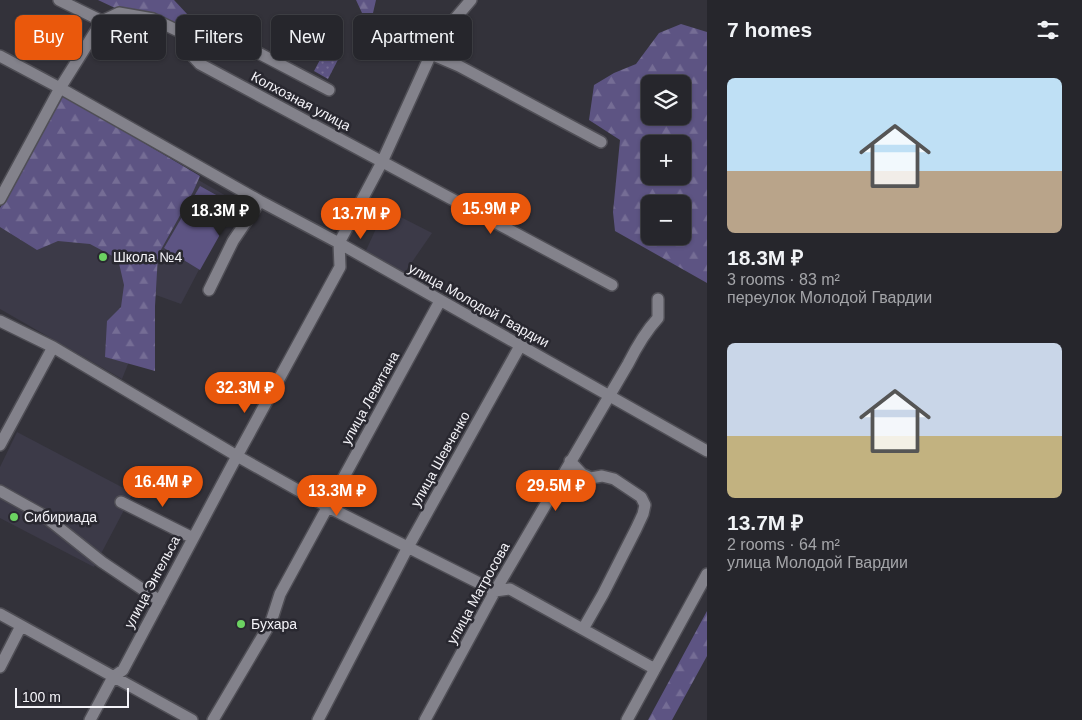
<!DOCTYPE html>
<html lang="en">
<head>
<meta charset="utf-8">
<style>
	:root { --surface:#26262c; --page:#323238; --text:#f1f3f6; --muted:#a4a5a9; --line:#424348; --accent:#ea580c }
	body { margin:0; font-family:Helvetica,sans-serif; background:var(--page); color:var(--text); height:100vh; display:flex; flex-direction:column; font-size:19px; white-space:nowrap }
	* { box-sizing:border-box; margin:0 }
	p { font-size:16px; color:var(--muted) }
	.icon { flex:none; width:28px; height:28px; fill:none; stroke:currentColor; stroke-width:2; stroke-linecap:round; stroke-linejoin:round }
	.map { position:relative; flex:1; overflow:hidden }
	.drawer { display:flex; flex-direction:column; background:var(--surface); width:375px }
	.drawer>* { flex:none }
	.top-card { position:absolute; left:15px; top:15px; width:475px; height:45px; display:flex; gap:10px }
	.buttons { position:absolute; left:641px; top:75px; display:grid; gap:10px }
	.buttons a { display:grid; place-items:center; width:50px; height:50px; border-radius:8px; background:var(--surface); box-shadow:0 1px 4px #0004,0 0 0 1px var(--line); font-size:25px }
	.scale { position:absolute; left:15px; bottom:12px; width:114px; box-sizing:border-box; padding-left:5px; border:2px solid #f4f3f8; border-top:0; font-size:14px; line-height:18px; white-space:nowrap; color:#f4f3f8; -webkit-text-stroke:4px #292830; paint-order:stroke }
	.price { position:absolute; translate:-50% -42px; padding:0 11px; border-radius:18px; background:var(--accent); color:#fff; font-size:16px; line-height:32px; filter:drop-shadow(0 1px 2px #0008) }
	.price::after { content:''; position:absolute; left:50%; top:30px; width:15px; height:11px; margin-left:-8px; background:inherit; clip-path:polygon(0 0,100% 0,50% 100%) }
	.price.on { background:#222; color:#fff }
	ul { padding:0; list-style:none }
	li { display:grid; align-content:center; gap:10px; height:265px; padding:0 20px }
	li span { display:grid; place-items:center; height:155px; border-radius:8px; color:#555 }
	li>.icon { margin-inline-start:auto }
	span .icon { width:90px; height:90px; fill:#fffc; stroke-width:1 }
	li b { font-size:21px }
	h2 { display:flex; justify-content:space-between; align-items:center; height:60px; padding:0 20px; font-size:21px }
	.chip { padding:0 18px; border-radius:8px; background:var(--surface); box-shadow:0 1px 4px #0004,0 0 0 1px var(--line); font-size:18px; line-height:45px }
	.chip.on { background:var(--accent); color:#fff }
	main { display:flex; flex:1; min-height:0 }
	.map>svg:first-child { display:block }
	.built { fill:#3c3a48 }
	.forest { fill:url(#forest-firs); fill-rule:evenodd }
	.park { fill:url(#park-dots) }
	.pitch { fill:#5d5483 }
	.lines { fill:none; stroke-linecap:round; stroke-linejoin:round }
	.minor-casing { stroke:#4f4e55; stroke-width:14 }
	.minor { stroke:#83828b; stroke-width:11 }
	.poi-dot { fill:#6cd362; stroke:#292830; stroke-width:2 }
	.labels { text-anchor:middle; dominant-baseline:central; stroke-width:5; stroke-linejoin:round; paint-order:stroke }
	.street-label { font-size:14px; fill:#f4f3f8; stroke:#292830 }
	.poi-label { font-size:14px; fill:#f4f3f8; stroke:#292830; text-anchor:start }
</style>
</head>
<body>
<main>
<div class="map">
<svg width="707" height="720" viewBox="0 0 707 720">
	<defs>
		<pattern id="forest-firs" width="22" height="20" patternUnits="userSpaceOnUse" patternTransform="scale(1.25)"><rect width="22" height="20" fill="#5d5483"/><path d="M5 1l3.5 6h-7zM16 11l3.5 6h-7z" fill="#756d95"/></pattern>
		<pattern id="park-dots" width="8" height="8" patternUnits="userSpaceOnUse" patternTransform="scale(1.25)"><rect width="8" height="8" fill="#5d5483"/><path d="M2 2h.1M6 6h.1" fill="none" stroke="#756d95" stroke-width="1.8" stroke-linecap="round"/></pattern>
	</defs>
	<rect width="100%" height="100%" fill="#33323a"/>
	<path class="built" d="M 66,104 L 235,201 L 181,304 L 156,295 L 122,379 L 0,309 L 0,218 Z
		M 385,209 L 432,233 L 403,275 L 363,257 Z
		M 17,432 L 133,493 L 94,567 L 0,518 L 0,467 Z"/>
	<path class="forest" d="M 98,0 L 174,0 L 188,15 L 181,34 L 115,8 Z
		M 356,0 L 376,0 L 373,13 L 362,13 Z
		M 681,24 L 707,32 L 707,283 L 615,231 L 613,212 L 620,140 L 589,120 L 594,85 L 614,73 L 636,64 L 659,33 ZM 650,84 L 682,84 L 682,116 L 650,116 ZM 650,144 L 682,144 L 682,176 L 650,176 ZM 650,204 L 682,204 L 682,236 L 650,236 Z
		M 63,95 L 200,176 L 193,192 L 158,255 L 155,306 L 155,371 L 105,357 L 107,321 L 121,307 L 124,285 L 118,259 L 90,244 L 58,241 L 37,250 L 0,227 L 0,208 Z
		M 707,611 L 707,656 L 672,720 L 648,720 Z"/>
	<path class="park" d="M 330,41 L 344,48 L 328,79 L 314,71 Z"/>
	<path class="pitch" d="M 200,186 L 236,206 L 200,270 L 164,248 Z"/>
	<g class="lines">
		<defs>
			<path id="minor" d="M 59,0 L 102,21 L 119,13 L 153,19 L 191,37 L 188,51 L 200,64 L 612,285
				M 191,37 L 205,25 L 329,90
				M 431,54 L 459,66 L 601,142
				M 0,56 L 60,88 L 260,201 L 339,243 L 707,451
				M 0,199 L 60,88 L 102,21
				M 209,290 L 233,241 L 260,201
				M 0,321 L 53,347 L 237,456 L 328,507 L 495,591 L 510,589 L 655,669
				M 0,445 L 53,347
				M 570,461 L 582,474 L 591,478 L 602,476 L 614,479 L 641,497 L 645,505 L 643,514 L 636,529 L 603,594 L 583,629
				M 0,491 L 43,515 L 102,562 L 160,601
				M 121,502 L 193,538
				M 0,614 L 192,720
				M 0,667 L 21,626
				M 90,720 L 113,677 L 123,670 L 237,456 L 340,267 L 339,243 L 382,162 L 431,54 L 453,21 L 471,0
				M 213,720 L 271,622 L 280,594 L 440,301
				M 318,720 L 408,547 L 520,346
				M 425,720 L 495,591 L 628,364 C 637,346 645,332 658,318 L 658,299
				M 627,720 L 707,574"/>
		</defs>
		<use href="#minor" class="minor-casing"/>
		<use href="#minor" class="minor"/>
	</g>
	<g class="poi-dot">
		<circle cx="103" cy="257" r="5"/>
		<circle cx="14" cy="517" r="5"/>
		<circle cx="241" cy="624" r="5"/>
	</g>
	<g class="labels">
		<g class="street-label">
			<text transform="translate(301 101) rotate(28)">Колхозная улица</text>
			<text transform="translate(479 305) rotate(29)">улица Молодой Гвардии</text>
			<text transform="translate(370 398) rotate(-61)">улица Левитана</text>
			<text transform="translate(440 459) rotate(-61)">улица Шевченко</text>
			<text transform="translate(152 582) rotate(-62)">улица Энгельса</text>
			<text transform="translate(478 593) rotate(-61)">улица Матросова</text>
		</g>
		<g class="poi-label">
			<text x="113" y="257">Школа №4</text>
			<text x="24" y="517">Сибириада</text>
			<text x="251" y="624">Бухара</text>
		</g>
	</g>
</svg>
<div class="buttons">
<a><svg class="icon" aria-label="layers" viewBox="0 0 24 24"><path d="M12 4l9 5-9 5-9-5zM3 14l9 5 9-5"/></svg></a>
<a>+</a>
<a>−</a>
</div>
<div class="scale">100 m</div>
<b class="price" style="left:491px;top:235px">15.9M ₽</b>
<b class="price on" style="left:220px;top:237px">18.3M ₽</b>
<b class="price" style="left:361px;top:240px">13.7M ₽</b>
<b class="price" style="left:245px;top:414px">32.3M ₽</b>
<b class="price" style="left:163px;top:508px">16.4M ₽</b>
<b class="price" style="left:556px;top:512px">29.5M ₽</b>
<b class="price" style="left:337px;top:517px">13.3M ₽</b>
<div class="top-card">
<a class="chip on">Buy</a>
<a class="chip">Rent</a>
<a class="chip">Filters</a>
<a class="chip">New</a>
<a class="chip">Apartment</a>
</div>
</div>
<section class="drawer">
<h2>7 homes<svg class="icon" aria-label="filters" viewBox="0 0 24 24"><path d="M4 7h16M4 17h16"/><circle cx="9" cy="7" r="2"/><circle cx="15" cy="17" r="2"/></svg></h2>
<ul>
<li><span style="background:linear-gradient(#bfe0f5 60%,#b9a48a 0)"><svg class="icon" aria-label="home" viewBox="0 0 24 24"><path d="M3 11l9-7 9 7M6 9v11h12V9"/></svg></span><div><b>18.3M ₽</b><p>3 rooms · 83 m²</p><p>переулок Молодой Гвардии</p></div></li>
<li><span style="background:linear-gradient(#c9d6e8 60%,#c2b280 0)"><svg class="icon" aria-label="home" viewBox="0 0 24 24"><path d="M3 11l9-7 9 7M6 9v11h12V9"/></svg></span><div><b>13.7M ₽</b><p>2 rooms · 64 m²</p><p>улица Молодой Гвардии</p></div></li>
</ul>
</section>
</main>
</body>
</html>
